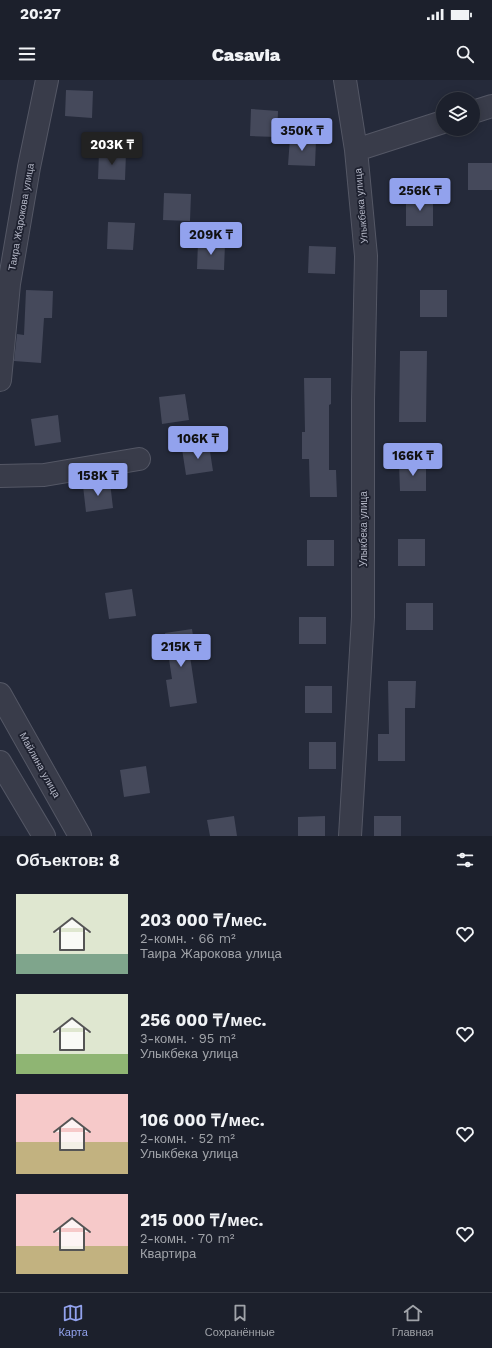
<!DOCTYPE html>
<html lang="ru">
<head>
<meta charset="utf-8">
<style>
	:root { --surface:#1c202c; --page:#252834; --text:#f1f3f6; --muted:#a0a3a9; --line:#3a3e48; --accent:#92a2ed }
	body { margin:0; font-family:"Work Sans",sans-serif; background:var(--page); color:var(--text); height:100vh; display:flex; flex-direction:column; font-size:15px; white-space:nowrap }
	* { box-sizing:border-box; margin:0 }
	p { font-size:13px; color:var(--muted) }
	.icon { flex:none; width:22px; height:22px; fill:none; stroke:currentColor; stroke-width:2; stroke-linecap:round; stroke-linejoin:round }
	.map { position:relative; height:756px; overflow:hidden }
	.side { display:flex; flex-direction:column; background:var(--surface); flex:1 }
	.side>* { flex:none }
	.tools { position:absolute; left:436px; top:12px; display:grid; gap:8px }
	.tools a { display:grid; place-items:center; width:44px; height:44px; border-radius:50%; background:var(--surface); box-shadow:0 2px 10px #0003,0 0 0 1px var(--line); font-size:20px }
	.price { position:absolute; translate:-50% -34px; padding:0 9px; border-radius:4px; background:var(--accent); color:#111; font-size:13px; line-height:26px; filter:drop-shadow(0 1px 2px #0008) }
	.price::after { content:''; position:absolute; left:50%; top:24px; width:12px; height:9px; margin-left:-6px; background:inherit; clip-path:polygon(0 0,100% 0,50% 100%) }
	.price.active { background:#222; color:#fff }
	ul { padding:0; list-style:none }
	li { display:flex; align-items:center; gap:12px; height:100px; padding:0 16px }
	li span { display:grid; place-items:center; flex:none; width:112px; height:80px; border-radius:0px; color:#555 }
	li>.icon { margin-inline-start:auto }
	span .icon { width:48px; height:48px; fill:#fffc; stroke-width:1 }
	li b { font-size:17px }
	h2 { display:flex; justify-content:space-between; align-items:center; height:48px; padding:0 16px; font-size:17px }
	.status { display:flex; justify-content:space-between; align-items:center; height:28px; padding:0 20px; background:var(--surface); direction:ltr }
	.status svg { height:11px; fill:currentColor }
	header { display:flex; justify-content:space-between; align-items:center; height:52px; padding:0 16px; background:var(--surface); font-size:18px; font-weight:800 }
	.dock { display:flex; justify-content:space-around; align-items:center; height:56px; border-top:1px solid var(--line); background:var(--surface); font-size:11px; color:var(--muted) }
	.dock a { display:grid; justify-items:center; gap:2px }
	.dock .active { color:var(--accent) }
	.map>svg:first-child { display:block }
	.building { fill:#45495b }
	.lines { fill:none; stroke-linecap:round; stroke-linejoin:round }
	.minor-casing { stroke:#545765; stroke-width:24 }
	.minor { stroke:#393c4a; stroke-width:22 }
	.labels { text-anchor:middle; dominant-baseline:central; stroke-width:3.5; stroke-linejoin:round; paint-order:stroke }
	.street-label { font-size:10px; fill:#b4b7c6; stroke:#1e212f }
</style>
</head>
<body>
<div class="status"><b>20:27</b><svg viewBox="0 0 49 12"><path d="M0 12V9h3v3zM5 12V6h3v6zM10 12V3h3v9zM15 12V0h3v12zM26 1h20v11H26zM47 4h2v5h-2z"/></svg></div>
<header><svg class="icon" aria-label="menu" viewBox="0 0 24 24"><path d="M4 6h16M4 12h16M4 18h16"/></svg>Casavia<svg class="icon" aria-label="search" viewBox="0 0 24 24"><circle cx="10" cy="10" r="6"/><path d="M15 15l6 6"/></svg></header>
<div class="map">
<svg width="492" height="756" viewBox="0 0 492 756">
	<rect width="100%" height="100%" fill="#252a3a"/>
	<path class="building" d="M 66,10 L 93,11 L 92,38 L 65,36 Z
		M 251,29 L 278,31 L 277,57 L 250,56 Z
		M 290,58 L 316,60 L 315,86 L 288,85 Z
		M 99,72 L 126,73 L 125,100 L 98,99 Z
		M 468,83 L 492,83 L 492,110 L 468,110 Z
		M 164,113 L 191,114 L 190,141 L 163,140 Z
		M 406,119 L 433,119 L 433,146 L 406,146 Z
		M 108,142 L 135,143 L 133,170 L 107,169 Z
		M 198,162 L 225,164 L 224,190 L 197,189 Z
		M 309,166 L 336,167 L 335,194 L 308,193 Z
		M 26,210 L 53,211 L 52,238 L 44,238 L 41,283 L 14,281 L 17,254 L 24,255 Z
		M 420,210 L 447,210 L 447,237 L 420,237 Z
		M 400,271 L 427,271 L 426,342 L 399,342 Z
		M 304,298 L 331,298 L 331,324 L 329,325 L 329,390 L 336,390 L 337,417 L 310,417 L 309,379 L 302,379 L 302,352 L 305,352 Z
		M 185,314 L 189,340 L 162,344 L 159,317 Z
		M 58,335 L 61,362 L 35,366 L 31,339 Z
		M 209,365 L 213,391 L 186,395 L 182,369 Z
		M 399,384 L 426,384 L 426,411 L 400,411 Z
		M 110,402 L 113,428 L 86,432 L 83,406 Z
		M 398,459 L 425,459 L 425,486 L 398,486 Z
		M 307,460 L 334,460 L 334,486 L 307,486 Z
		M 132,509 L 136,536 L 109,539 L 105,513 Z
		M 406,523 L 433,523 L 433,550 L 406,550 Z
		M 299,537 L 326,537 L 326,564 L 299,564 Z
		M 192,549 L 196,575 L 190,576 L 197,623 L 170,627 L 166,600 L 172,599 L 165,553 Z
		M 388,601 L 416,601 L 415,628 L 405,628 L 405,681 L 378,681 L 378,654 L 389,654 Z
		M 305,606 L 332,606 L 332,633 L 305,633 Z
		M 309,662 L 336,662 L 336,689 L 309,689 Z
		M 146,686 L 150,713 L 124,717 L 120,690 Z
		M 234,736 L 237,756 L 210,756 L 207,740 Z
		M 325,736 L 325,756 L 298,756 L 298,737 Z
		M 374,736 L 401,736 L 401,756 L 374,756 Z"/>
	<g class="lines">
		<defs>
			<path id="minor" d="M 345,0 L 356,70 L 366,176 L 363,320 L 363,537 L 350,756
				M 473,32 L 492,26
				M 356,70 L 443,42
				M 0,300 L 9,204 L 29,87 L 47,0
				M 0,396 L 44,395 L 139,379
				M 0,614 L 80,756
				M 0,682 L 44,756"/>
		</defs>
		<use href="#minor" class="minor-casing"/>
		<use href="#minor" class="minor"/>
	</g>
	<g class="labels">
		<g class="street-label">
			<text transform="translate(361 126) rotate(-95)">Улыкбека улица</text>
			<text transform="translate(21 137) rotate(-80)">Таира Жарокова улица</text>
			<text transform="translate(363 449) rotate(-90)">Улыкбека улица</text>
			<text transform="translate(40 685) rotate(61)">Майлина улица</text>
		</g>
	</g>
</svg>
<div class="tools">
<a><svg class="icon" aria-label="layers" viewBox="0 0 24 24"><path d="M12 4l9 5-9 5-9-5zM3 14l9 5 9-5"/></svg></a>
</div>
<b class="price" style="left:302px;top:72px">350K ₸</b>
<b class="price active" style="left:112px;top:86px">203K ₸</b>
<b class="price" style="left:420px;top:132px">256K ₸</b>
<b class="price" style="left:211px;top:176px">209K ₸</b>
<b class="price" style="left:198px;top:380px">106K ₸</b>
<b class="price" style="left:413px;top:397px">166K ₸</b>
<b class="price" style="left:98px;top:417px">158K ₸</b>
<b class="price" style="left:181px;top:588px">215K ₸</b>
</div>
<section class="side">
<h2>Объектов: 8<svg class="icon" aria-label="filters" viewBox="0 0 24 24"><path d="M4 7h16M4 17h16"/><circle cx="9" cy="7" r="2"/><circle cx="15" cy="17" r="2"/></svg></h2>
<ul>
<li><span style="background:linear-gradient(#dfe7d0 75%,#7fa58c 0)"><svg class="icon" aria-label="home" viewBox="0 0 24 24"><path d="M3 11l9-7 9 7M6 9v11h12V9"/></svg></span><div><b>203 000 ₸/мес.</b><p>2-комн. · 66 m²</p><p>Таира Жарокова улица</p></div><svg class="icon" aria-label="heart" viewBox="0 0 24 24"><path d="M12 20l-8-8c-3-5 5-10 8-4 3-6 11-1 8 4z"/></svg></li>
<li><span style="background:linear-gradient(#dfe7d0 75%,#8fb573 0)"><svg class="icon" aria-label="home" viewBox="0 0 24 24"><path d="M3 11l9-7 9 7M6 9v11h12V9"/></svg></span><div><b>256 000 ₸/мес.</b><p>3-комн. · 95 m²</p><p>Улыкбека улица</p></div><svg class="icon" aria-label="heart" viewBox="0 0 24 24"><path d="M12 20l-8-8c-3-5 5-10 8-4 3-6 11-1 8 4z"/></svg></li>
<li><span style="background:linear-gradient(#f6c9c9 60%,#c2b280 0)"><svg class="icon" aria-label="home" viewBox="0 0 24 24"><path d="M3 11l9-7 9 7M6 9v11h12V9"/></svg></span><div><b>106 000 ₸/мес.</b><p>2-комн. · 52 m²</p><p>Улыкбека улица</p></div><svg class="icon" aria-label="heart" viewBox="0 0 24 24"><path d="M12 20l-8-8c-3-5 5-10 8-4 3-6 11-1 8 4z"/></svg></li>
<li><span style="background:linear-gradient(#f6c9c9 65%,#c2b280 0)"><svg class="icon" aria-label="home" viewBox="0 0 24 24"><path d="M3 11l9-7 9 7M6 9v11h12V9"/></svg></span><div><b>215 000 ₸/мес.</b><p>2-комн. · 70 m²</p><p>Квартира</p></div><svg class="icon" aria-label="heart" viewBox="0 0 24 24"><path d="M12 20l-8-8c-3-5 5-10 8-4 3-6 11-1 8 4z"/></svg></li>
</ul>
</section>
<nav class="dock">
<a class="active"><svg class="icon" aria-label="map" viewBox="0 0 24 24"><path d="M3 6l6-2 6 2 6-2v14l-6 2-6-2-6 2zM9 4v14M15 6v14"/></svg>Карта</a>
<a><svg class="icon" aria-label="saved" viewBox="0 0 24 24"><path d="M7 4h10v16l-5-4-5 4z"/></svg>Сохранённые</a>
<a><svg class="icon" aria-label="home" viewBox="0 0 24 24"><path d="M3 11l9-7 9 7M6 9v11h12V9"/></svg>Главная</a>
</nav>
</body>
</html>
